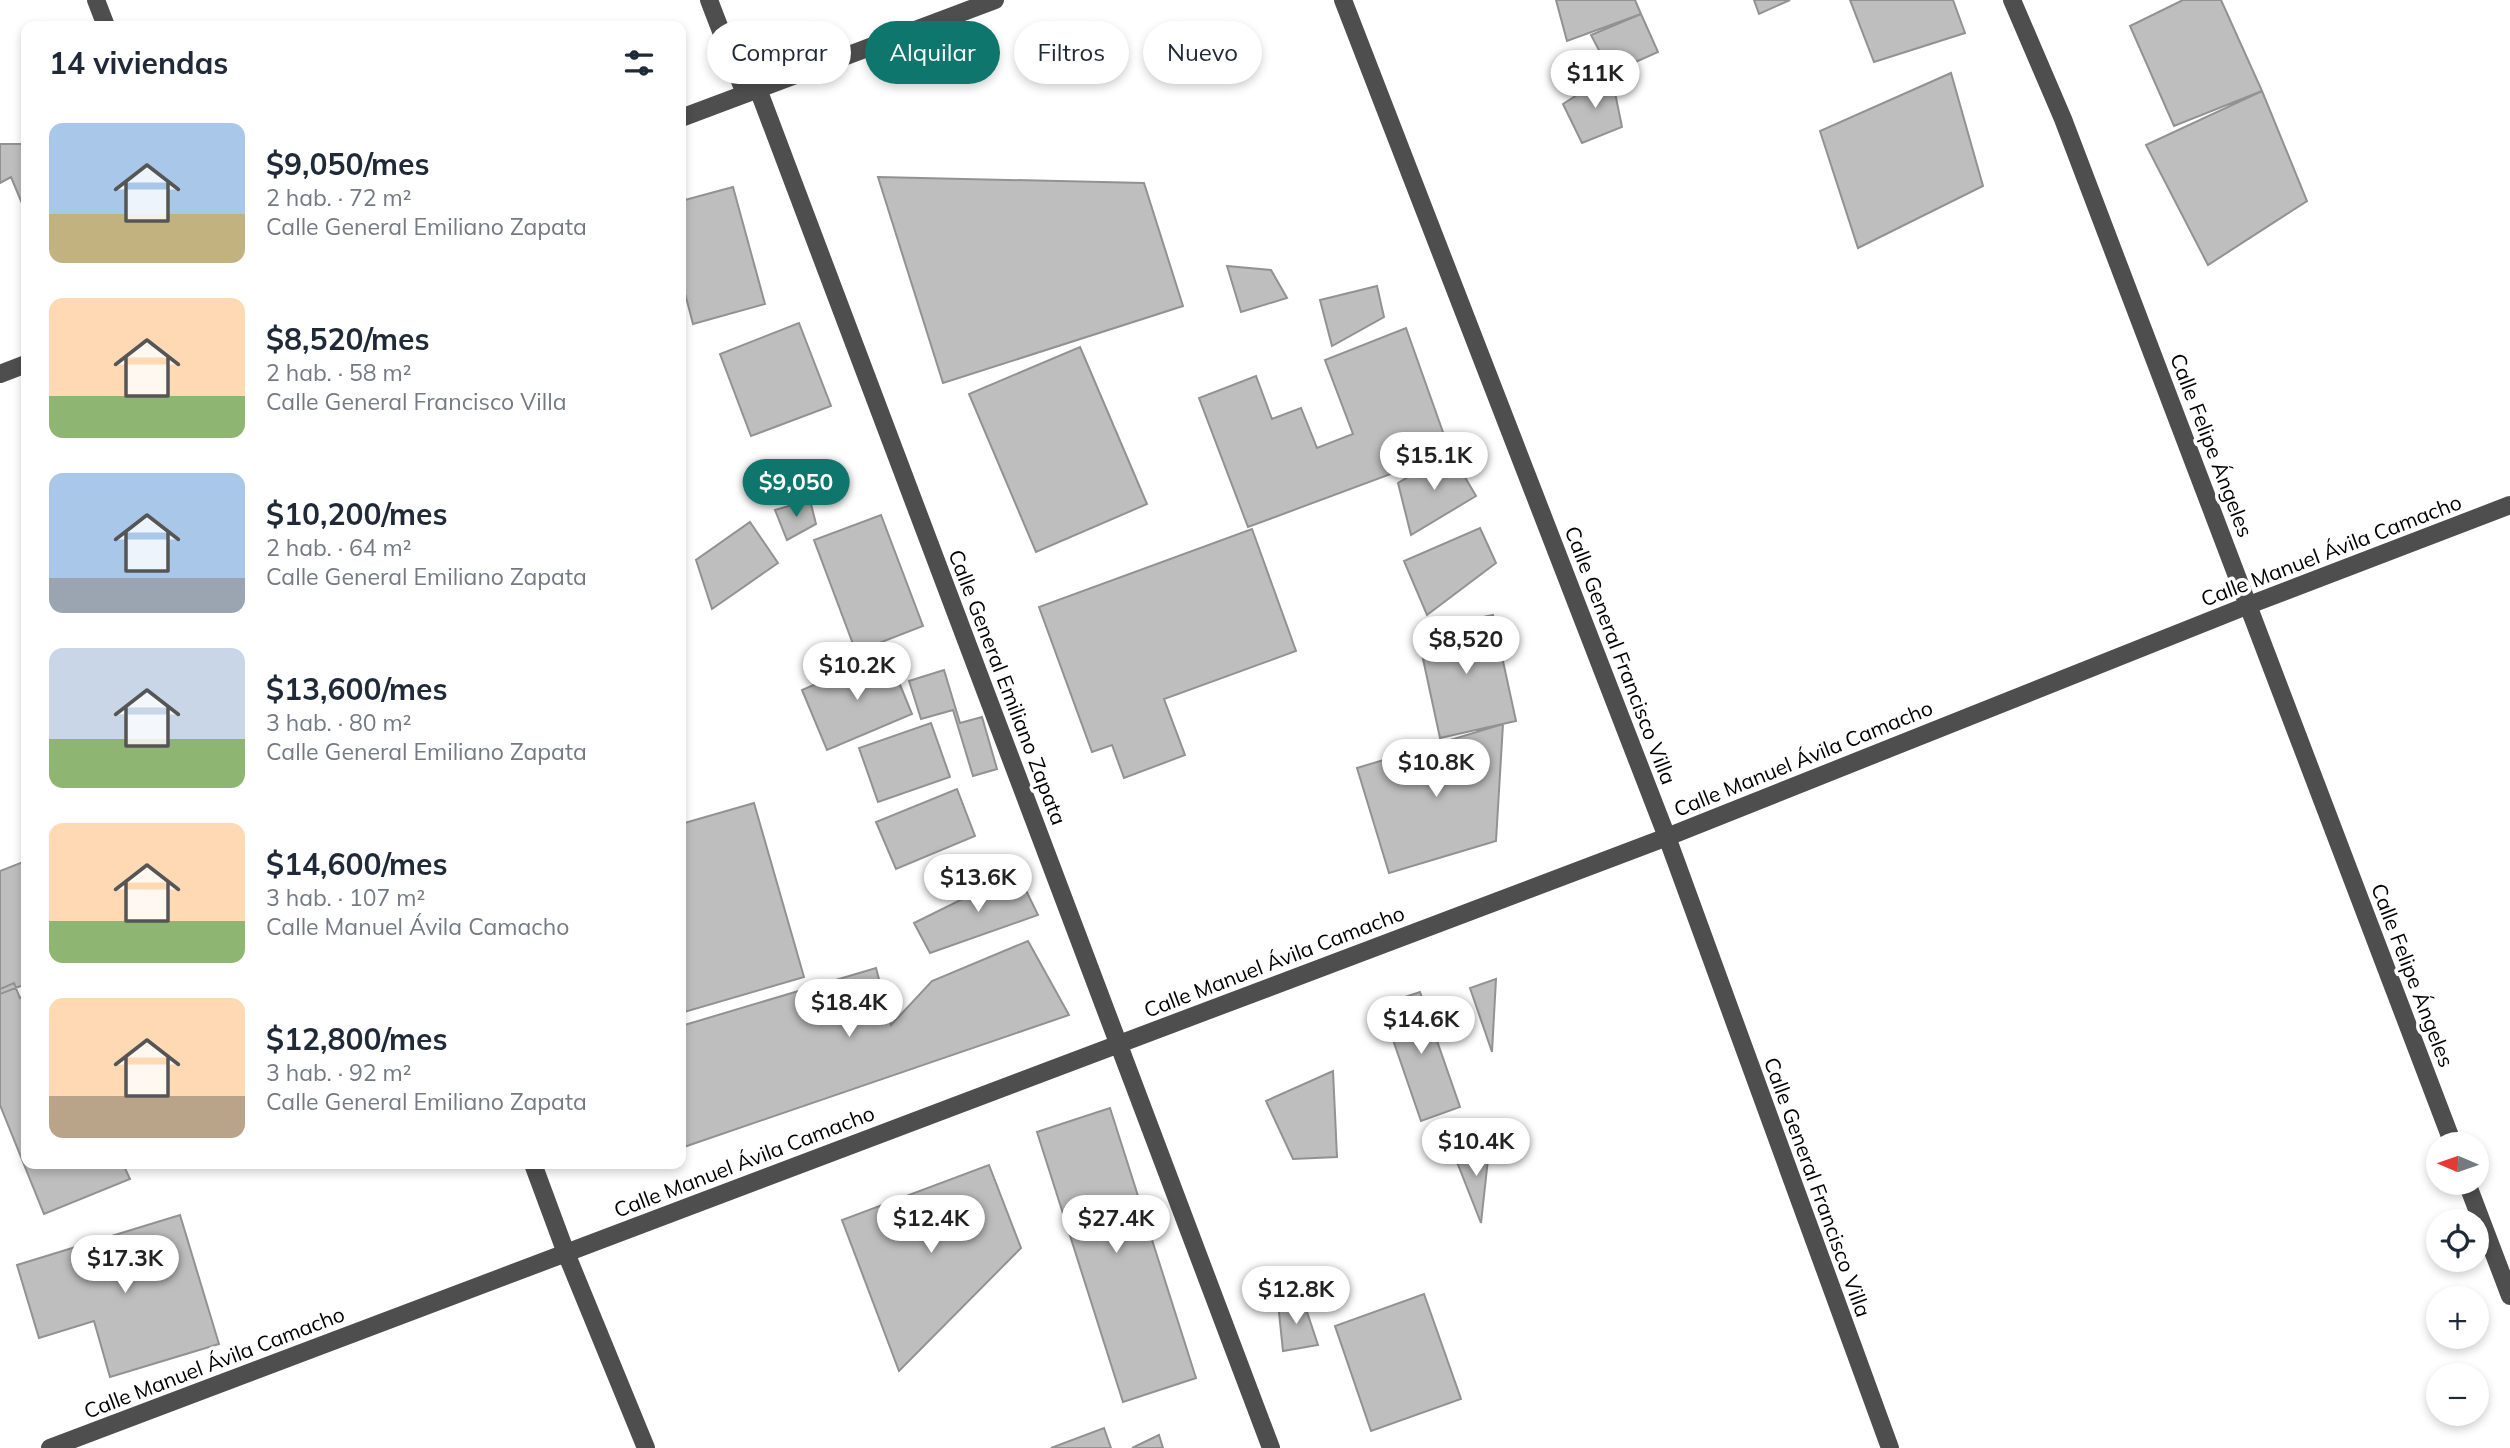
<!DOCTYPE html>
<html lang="es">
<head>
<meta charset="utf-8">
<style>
	:root { --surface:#fff; --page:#f2f2f3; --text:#1f2937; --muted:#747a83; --accent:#0f766e }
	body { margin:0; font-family:Mulish,sans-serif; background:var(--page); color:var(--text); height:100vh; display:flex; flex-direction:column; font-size:26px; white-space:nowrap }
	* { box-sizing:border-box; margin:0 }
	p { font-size:23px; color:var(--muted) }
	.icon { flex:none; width:38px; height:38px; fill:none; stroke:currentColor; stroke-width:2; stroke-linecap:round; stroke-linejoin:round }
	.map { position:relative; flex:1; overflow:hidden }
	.panel { position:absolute; left:21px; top:21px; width:665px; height:1148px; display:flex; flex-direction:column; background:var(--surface); border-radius:14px; box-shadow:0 4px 10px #0003 }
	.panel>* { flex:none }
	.banner { position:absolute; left:707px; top:21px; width:665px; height:63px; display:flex; gap:14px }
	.needle { width:46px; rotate:272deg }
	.controls { position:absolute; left:2426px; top:1132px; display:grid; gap:14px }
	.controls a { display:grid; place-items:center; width:63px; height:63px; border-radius:50%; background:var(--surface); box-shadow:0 4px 10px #0003; font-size:35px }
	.price { position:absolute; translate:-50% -60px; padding:0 16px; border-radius:24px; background:#fff; color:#222; font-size:23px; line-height:46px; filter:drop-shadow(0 2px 4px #0008) }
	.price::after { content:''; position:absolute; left:50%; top:42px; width:21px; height:16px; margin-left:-10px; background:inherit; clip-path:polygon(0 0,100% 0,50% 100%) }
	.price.on { background:var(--accent); color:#fff }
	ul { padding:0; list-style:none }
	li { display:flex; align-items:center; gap:21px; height:175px; padding:0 28px }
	li span { display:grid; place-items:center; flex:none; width:196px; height:140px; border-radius:14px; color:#555 }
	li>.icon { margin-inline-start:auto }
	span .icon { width:84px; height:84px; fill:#fffc; stroke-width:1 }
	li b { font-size:30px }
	h2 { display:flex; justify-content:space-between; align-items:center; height:84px; padding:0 28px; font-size:30px }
	.tag { padding:0 24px; border-radius:32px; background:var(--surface); box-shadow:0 4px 10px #0003; font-size:24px; line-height:63px }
	.tag.on { background:var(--accent); color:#fff }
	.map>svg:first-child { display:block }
	.building { fill:#bebebe; stroke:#929292; stroke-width:2 }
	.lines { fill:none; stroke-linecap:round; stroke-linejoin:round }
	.minor { stroke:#4e4e4e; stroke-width:18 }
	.labels { text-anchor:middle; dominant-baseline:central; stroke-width:7; stroke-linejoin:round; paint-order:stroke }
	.street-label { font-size:21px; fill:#000; stroke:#fff }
</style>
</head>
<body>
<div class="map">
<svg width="2510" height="1448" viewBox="0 0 2510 1448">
	<rect width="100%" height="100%" fill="#fff"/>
	<path class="building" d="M 1556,0 L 1635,0 L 1641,14 L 1567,41 Z
		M 1754,0 L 1790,0 L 1759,14 Z
		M 1850,0 L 1953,0 L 1965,33 L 1874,62 Z
		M 2183,0 L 2221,0 L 2262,91 L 2174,126 L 2130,26 Z
		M 1641,14 L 1658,52 L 1611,73 L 1591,35 Z
		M 1611,73 L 1622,127 L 1582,143 L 1563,104 Z
		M 1951,73 L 1983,186 L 1858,248 L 1820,131 Z
		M 2262,91 L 2307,201 L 2208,265 L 2146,145 Z
		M 0,144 L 26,144 L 26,213 L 11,177 L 0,183 Z
		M 878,177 L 1144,183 L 1183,306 L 943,383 Z
		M 733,187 L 765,304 L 693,324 L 681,278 L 681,201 Z
		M 1227,266 L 1271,270 L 1287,298 L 1241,312 Z
		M 1377,286 L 1384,317 L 1332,346 L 1320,300 Z
		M 799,323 L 831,406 L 751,436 L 720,354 Z
		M 1406,328 L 1450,452 L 1248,527 L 1199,398 L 1256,376 L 1272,419 L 1301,408 L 1317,448 L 1353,434 L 1325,360 Z
		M 1080,347 L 1147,504 L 1036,552 L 969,394 Z
		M 1450,452 L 1476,496 L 1411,535 L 1398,483 Z
		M 810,500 L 816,524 L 787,540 L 775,510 Z
		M 881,515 L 923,626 L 856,652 L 814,540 Z
		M 750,522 L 778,563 L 712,609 L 696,560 Z
		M 1480,528 L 1496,563 L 1427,615 L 1404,561 Z
		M 1252,529 L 1296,651 L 1164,699 L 1185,755 L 1124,778 L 1112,745 L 1092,752 L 1039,607 Z
		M 1493,615 L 1516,721 L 1440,738 L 1417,631 Z
		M 887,653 L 912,714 L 827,750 L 802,690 Z
		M 944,670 L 960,723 L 982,717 L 997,769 L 973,776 L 953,710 L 921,719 L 909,681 Z
		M 931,723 L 950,777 L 878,802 L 859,748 Z
		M 1503,724 L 1496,841 L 1389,873 L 1357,768 Z
		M 957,789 L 975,836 L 896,869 L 876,822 Z
		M 754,803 L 804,977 L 681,1013 L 681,824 Z
		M 23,862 L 26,870 L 26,984 L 0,994 L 0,871 Z
		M 1017,872 L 1038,915 L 930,953 L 914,923 Z
		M 1028,941 L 1069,1015 L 681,1148 L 681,1026 L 876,968 L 891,1025 L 932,981 Z
		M 1496,979 L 1492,1052 L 1470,988 Z
		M 14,983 L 20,998 L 26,995 L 26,1164 L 123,1164 L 130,1179 L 44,1214 L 0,1105 L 0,989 Z
		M 1420,992 L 1460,1107 L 1421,1121 L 1381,1005 Z
		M 1333,1071 L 1337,1157 L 1293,1159 L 1266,1101 Z
		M 1110,1108 L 1196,1378 L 1123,1402 L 1037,1132 Z
		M 1489,1150 L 1481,1223 L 1457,1162 Z
		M 989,1165 L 1021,1248 L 899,1371 L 842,1220 Z
		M 180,1215 L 219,1344 L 110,1377 L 94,1321 L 39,1338 L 17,1265 Z
		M 1424,1294 L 1461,1399 L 1371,1431 L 1335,1326 Z
		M 1303,1300 L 1318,1345 L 1283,1351 L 1278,1303 Z
		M 1104,1428 L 1111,1448 L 1051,1448 Z
		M 1159,1435 L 1163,1448 L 1132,1448 Z"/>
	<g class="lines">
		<path class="minor" d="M 96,0 L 106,26
			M 709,0 L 745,94 L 758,89 L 1271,1448
			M 1343,0 L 1667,837 L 1890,1448
			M 2012,0 L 2063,119 L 2453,1144
			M 681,118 L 995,0
			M 0,374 L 26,364
			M 533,1164 L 566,1253 L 646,1448
			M 2467,1183 L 2510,1296
			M 50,1448 L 1667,837 L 2249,605 L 2510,505"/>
	</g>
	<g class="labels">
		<g class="street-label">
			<text transform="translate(2212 445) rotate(69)">Calle Felipe Ángeles</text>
			<text transform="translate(2331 550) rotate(-21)">Calle Manuel Ávila Camacho</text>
			<text transform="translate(1621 655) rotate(69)">Calle General Francisco Villa</text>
			<text transform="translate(1008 687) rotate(69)">Calle General Emiliano Zapata</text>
			<text transform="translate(1803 758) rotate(-22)">Calle Manuel Ávila Camacho</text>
			<text transform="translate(1274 961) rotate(-21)">Calle Manuel Ávila Camacho</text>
			<text transform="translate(2413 975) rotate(69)">Calle Felipe Ángeles</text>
			<text transform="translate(744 1161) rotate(-21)">Calle Manuel Ávila Camacho</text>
			<text transform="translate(1818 1187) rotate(70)">Calle General Francisco Villa</text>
			<text transform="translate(214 1362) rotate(-21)">Calle Manuel Ávila Camacho</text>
		</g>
	</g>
</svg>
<div class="controls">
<a><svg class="needle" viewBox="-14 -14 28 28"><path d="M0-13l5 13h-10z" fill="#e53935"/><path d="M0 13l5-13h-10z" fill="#747a83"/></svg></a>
<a><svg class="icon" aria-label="locate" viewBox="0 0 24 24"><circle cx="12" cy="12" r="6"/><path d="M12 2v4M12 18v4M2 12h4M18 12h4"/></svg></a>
<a>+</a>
<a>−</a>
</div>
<b class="price" style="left:1595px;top:110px">$11K</b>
<b class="price" style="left:1434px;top:492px">$15.1K</b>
<b class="price on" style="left:796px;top:519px">$9,050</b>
<b class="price" style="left:1466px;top:676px">$8,520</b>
<b class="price" style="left:857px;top:702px">$10.2K</b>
<b class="price" style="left:1436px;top:799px">$10.8K</b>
<b class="price" style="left:978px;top:914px">$13.6K</b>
<b class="price" style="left:849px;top:1039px">$18.4K</b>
<b class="price" style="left:1421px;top:1056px">$14.6K</b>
<b class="price" style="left:1476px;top:1178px">$10.4K</b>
<b class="price" style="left:931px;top:1255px">$12.4K</b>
<b class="price" style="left:1116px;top:1255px">$27.4K</b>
<b class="price" style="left:125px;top:1295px">$17.3K</b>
<b class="price" style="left:1296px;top:1326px">$12.8K</b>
<div class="banner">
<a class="tag">Comprar</a>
<a class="tag on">Alquilar</a>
<a class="tag">Filtros</a>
<a class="tag">Nuevo</a>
</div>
<section class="panel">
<h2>14 viviendas<svg class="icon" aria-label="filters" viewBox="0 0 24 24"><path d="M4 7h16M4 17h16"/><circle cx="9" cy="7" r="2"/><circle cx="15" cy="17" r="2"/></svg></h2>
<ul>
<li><span style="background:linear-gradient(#a9c7e8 65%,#c2b280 0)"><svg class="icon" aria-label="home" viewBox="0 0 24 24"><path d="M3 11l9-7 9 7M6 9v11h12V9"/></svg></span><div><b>$9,050/mes</b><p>2 hab. · 72 m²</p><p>Calle General Emiliano Zapata</p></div></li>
<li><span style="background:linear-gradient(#ffd9b3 70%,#8fb573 0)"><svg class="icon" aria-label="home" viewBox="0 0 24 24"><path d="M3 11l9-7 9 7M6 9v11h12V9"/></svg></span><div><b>$8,520/mes</b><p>2 hab. · 58 m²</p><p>Calle General Francisco Villa</p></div></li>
<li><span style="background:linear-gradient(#a9c7e8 75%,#9aa5b1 0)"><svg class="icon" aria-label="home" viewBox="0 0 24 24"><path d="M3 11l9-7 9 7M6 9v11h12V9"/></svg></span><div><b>$10,200/mes</b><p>2 hab. · 64 m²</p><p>Calle General Emiliano Zapata</p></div></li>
<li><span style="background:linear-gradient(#c9d6e8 65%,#8fb573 0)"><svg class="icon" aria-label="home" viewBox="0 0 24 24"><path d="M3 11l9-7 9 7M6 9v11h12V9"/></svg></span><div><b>$13,600/mes</b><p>3 hab. · 80 m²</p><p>Calle General Emiliano Zapata</p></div></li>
<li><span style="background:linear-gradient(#ffd9b3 70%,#8fb573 0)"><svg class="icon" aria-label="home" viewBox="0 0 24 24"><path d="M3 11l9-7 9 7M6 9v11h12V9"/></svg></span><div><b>$14,600/mes</b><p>3 hab. · 107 m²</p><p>Calle Manuel Ávila Camacho</p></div></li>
<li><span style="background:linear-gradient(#ffd9b3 70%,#b9a48a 0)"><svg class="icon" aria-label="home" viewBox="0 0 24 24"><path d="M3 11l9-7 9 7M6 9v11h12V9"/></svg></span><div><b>$12,800/mes</b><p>3 hab. · 92 m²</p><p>Calle General Emiliano Zapata</p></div></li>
</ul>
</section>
</div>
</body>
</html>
